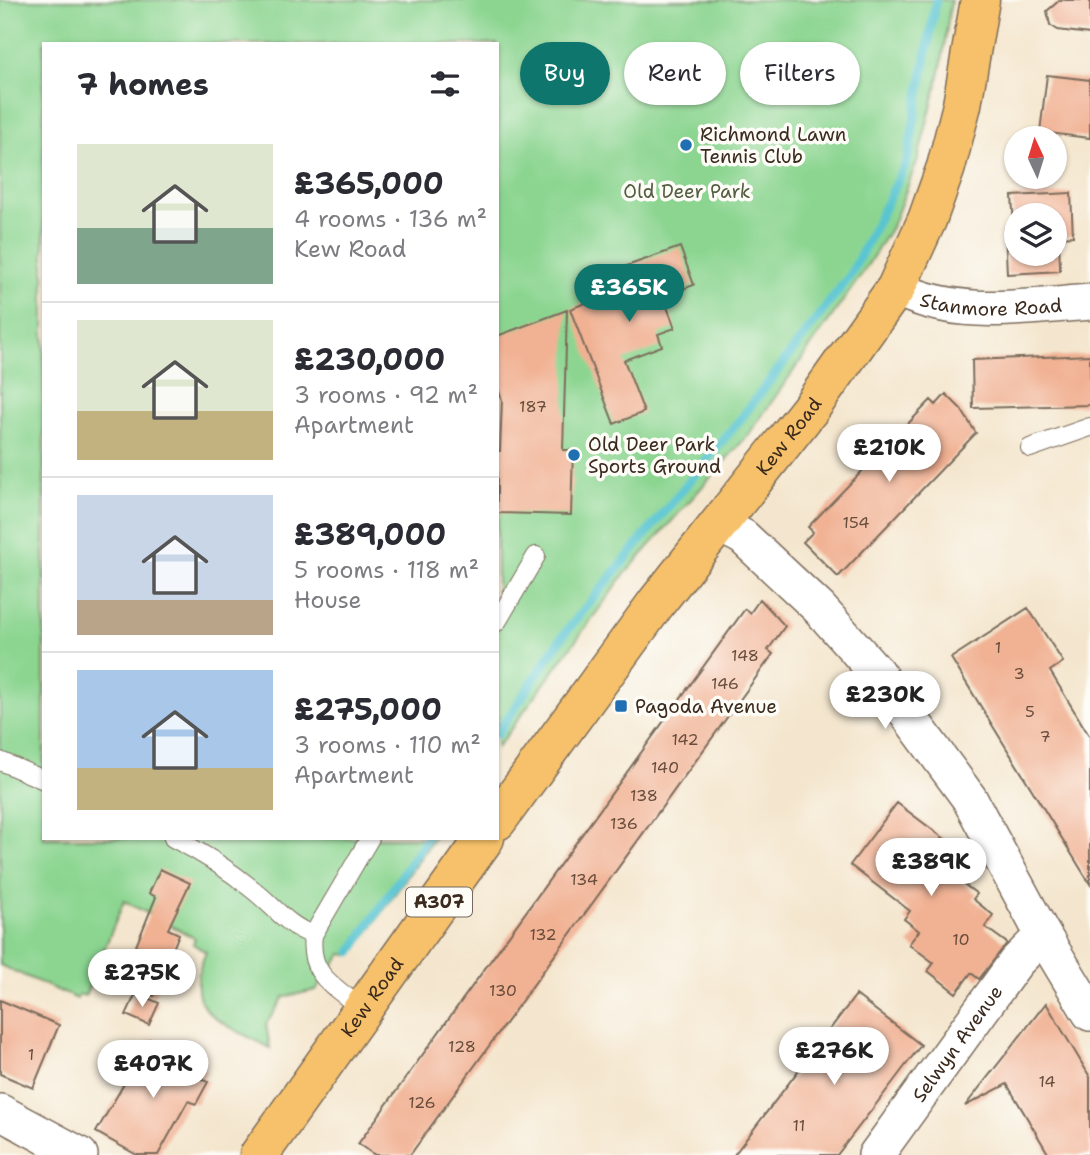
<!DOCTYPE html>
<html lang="en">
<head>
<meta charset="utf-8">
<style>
	:root { --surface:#fff; --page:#f2f2f3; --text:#2b2b33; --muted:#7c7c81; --line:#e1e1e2; --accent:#0f766e }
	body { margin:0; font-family:"Shantell Sans",sans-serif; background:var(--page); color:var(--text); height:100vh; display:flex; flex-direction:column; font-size:26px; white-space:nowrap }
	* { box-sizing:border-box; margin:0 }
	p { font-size:23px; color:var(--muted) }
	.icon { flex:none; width:38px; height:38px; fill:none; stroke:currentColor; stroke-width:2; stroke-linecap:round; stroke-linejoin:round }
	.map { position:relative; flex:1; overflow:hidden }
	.sheet { position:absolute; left:42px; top:42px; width:457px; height:798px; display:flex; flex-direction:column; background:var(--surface); border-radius:0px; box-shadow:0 2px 5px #0004 }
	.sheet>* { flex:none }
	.banner { position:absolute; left:520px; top:42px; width:464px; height:63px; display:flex; gap:14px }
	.needle { width:46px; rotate:356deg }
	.fabs { position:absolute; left:1004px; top:126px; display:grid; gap:14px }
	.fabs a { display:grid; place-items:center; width:63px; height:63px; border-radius:50%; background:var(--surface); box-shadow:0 2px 5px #0004; font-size:35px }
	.price { position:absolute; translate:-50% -60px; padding:0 16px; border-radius:24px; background:#fff; color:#222; font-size:23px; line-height:46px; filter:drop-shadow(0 2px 4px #0008) }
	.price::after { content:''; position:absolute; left:50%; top:42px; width:21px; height:16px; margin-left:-10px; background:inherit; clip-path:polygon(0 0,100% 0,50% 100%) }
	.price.current { background:var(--accent); color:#fff }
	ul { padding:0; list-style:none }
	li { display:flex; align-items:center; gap:21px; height:175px; padding:0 35px }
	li+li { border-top:2px solid var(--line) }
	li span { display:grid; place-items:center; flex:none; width:196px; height:140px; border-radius:0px; color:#555 }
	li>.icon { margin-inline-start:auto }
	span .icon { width:84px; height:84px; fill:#fffc; stroke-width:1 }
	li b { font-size:30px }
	h2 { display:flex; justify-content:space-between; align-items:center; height:84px; padding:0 35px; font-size:30px }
	.chip { padding:0 24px; border-radius:32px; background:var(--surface); box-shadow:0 2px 5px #0004; font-size:24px; line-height:63px }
	.chip.current { background:var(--accent); color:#fff }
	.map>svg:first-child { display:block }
	.green { fill:#8cd591; stroke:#648058; stroke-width:2 }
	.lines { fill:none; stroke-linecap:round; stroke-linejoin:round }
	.stream { stroke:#59c5d1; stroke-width:9 }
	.building { fill:#f1b193; fill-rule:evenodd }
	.lane-casing { stroke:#7c6c5c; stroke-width:20 }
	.street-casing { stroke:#7c6c5c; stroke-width:38 }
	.primary-casing { stroke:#7c6c5c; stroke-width:41 }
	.lane { stroke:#fff; stroke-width:18 }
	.street { stroke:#fff; stroke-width:35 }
	.primary { stroke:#f6c16b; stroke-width:38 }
	.poi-dot { fill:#1f6fb2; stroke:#fdfcf7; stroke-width:2.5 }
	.labels { text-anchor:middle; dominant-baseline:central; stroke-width:7; stroke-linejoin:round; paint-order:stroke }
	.number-label { font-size:16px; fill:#684c3b }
	.shield { fill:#fdfcf7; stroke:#75695f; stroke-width:2 }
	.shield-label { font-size:18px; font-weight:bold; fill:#3b2a1e }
	.poi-label { font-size:19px; fill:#3b2a1e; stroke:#fdfcf7; text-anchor:start }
	.park-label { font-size:19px; fill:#535d40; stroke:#fdfcf7 }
	.street-label { font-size:19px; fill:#3b2a1e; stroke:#fdfcf7 }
</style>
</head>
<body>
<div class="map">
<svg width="1090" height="1155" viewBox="0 0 1090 1155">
	<rect width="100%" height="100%" fill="#fdfcf7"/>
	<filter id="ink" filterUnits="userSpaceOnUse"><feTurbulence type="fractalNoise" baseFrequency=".0143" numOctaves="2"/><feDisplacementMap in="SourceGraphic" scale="14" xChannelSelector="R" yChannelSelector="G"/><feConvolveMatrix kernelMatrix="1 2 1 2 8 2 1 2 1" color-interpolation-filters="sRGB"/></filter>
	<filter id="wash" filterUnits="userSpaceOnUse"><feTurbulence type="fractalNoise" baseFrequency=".00686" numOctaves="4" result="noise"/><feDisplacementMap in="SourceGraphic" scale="28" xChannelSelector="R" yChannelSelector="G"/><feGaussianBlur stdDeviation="1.57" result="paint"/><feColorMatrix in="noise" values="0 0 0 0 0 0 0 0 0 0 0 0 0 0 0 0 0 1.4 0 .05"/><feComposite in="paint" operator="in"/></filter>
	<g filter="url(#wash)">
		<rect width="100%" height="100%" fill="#f4e6ce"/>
		<path class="green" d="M 0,0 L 951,0 L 941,68 L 918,159 L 893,224 L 864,271 L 749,434 L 624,575 L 497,748 L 497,44 L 44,44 L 44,838 L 434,838 L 356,950 L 349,955 L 342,954 L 316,990 L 284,997 L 266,1024 L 270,1048 C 224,1022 178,1014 206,952 L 193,944 L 195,938 L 124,901 L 85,996 L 79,994 L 77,999 L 0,965 Z"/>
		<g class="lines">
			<path class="stream" d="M 497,734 L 565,633 L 743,416 L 851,274 L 907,162 L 936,0
				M 351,952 L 427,838"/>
		</g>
		<g id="blocks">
			<path class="building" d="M 1060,0 L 1090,0 L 1090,34 L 1058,30 L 1050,25 L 1047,11 Z
				M 1047,75 L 1090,80 L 1090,138 L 1040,132 Z
				M 1071,193 L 1073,236 L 1059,237 L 1060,271 L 1007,274 L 1005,228 L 1014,227 L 1012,196 ZM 1017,215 L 1055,215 L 1055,254 L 1017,254 Z
				M 680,247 L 694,285 L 663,296 L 675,328 L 658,334 L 662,346 L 624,360 L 644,412 L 614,424 L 570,309 L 611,293 L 604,274 Z
				M 567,310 L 563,450 L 573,450 L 571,515 L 497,513 L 497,451 L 500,451 L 502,400 L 497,386 L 497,336 Z
				M 1090,355 L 1090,405 L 973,408 L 972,360 Z
				M 946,394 L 961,409 L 976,433 L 838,577 L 803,542 L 813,532 L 808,527 L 931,400 L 936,405 Z
				M 760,599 L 785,626 L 768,650 L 773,654 L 410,1155 L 375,1155 L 358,1144 L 745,609 L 750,613 Z
				M 1028,608 L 1063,662 L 1050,671 L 1090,737 L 1090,884 L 951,658 Z
				M 897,803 L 946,840 L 937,851 L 964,870 L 957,879 L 977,894 L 973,899 L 993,915 L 985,927 L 1007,943 L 979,979 L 971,973 L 956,993 L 928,971 L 934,963 L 909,944 L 919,931 L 904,919 L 910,911 L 850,865 Z
				M 160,869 L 190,883 L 168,929 L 179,934 L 154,996 L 121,983 L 156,897 L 149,893 Z
				M 136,993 L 159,1003 L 149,1025 L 126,1015 Z
				M 856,995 L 921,1045 L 890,1086 L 837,1155 L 734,1155 Z
				M 0,1000 L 59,1025 L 33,1088 L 0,1074 Z
				M 1046,1003 L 1090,1077 L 1090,1155 L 1049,1155 L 1007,1084 L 965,1106 Z
				M 150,1039 L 207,1070 L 202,1079 L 208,1082 L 196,1104 L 188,1101 L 158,1155 L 137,1155 L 96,1132 Z"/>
		</g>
	</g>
	<g filter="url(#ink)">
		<use href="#blocks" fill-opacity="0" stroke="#7c6c5c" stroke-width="2"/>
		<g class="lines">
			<defs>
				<path id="lane" d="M 1030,448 L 1090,427
					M 497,622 L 536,556
					M 0,761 L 44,780
					M 173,838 C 201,852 228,869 252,889 C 273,905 287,926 313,935
					M 361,1008 C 333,985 308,975 313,935 L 370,838"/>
				<g id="street">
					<path id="s1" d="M 896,288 C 956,319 1024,307 1090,302"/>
					<path d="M 720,525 L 743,537 L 819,608 L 877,673 L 969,798 L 1043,935 L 1090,1013"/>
					<path d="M 0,1112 L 80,1155"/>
					<path id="s2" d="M 876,1155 L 1016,962 L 1043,935"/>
				</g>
				<g id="primary">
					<path id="s3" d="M 497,821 L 657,602 L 810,409 L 896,288 L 927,220 L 946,167 L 962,105 L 980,0"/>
					<path id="s4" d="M 259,1155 L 485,838"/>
				</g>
			</defs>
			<use href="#lane" class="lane-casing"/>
			<use href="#street" class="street-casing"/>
			<use href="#primary" class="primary-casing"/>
			<use href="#lane" class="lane"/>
			<use href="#street" class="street"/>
			<use href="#primary" class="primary"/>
		</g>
	</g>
	<g class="poi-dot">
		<circle cx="686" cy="145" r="7"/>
		<circle cx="574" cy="455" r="7"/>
		<rect x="614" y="699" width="14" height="14" rx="3.5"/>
	</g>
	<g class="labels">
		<g class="number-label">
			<text x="533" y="406">187</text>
			<text x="856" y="522">154</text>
			<text x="998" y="647">1</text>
			<text x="745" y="655">148</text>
			<text x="1019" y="673">3</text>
			<text x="725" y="683">146</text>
			<text x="1030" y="711">5</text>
			<text x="1045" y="736">7</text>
			<text x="685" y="739">142</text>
			<text x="665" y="767">140</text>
			<text x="644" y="795">138</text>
			<text x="624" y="823">136</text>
			<text x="584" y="879">134</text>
			<text x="543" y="934">132</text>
			<text x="961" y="939">10</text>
			<text x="503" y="990">130</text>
			<text x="462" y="1046">128</text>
			<text x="31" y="1054">1</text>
			<text x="1047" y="1081">14</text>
			<text x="422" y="1102">126</text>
			<text x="799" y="1125">11</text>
		</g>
		<rect class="shield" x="406" y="887.5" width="66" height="29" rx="5"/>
		<g class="shield-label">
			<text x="439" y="902">A307</text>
		</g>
		<g class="poi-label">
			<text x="700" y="134">Richmond Lawn<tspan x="700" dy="22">Tennis Club</tspan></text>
			<text x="588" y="444">Old Deer Park<tspan x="588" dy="22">Sports Ground</tspan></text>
			<text x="635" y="706">Pagoda Avenue</text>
		</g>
		<g class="park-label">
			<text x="687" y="191">Old Deer Park</text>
		</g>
		<g class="street-label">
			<text stroke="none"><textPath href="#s1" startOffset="98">Stanmore Road</textPath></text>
			<text stroke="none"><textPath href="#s3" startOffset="483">Kew Road</textPath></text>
			<text stroke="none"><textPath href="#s4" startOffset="194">Kew Road</textPath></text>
			<text stroke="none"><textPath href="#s2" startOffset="138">Selwyn Avenue</textPath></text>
		</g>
	</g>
</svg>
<div class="fabs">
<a><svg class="needle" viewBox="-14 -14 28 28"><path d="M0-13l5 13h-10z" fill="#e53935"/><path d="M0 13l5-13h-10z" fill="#7c7c81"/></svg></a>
<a><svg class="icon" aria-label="layers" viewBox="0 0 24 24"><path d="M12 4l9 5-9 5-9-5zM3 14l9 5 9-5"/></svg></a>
</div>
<b class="price current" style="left:629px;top:324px">£365K</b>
<b class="price" style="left:889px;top:484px">£210K</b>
<b class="price" style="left:885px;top:731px">£230K</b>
<b class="price" style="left:931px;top:898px">£389K</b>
<b class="price" style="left:142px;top:1009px">£275K</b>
<b class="price" style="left:834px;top:1087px">£276K</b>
<b class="price" style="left:153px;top:1100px">£407K</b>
<div class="banner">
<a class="chip current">Buy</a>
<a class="chip">Rent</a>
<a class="chip">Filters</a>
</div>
<section class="sheet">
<h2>7 homes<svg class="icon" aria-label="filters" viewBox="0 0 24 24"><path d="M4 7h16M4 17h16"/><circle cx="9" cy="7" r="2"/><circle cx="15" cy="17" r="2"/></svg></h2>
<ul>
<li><span style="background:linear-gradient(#dfe7d0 60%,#7fa58c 0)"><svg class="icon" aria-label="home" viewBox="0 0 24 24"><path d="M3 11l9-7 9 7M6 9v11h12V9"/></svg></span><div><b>£365,000</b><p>4 rooms · 136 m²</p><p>Kew Road</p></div></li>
<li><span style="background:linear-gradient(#dfe7d0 65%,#c2b280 0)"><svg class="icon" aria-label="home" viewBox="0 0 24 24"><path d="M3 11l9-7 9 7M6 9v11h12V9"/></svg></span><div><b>£230,000</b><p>3 rooms · 92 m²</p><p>Apartment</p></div></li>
<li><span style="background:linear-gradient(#c9d6e8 75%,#b9a48a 0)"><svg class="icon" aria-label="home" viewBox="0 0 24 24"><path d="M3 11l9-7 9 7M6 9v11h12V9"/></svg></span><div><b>£389,000</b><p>5 rooms · 118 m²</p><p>House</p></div></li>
<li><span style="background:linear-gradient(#a9c7e8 70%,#c2b280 0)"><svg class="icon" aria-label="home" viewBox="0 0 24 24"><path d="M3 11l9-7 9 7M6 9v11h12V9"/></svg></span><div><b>£275,000</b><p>3 rooms · 110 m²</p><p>Apartment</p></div></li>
</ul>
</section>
</div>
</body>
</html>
